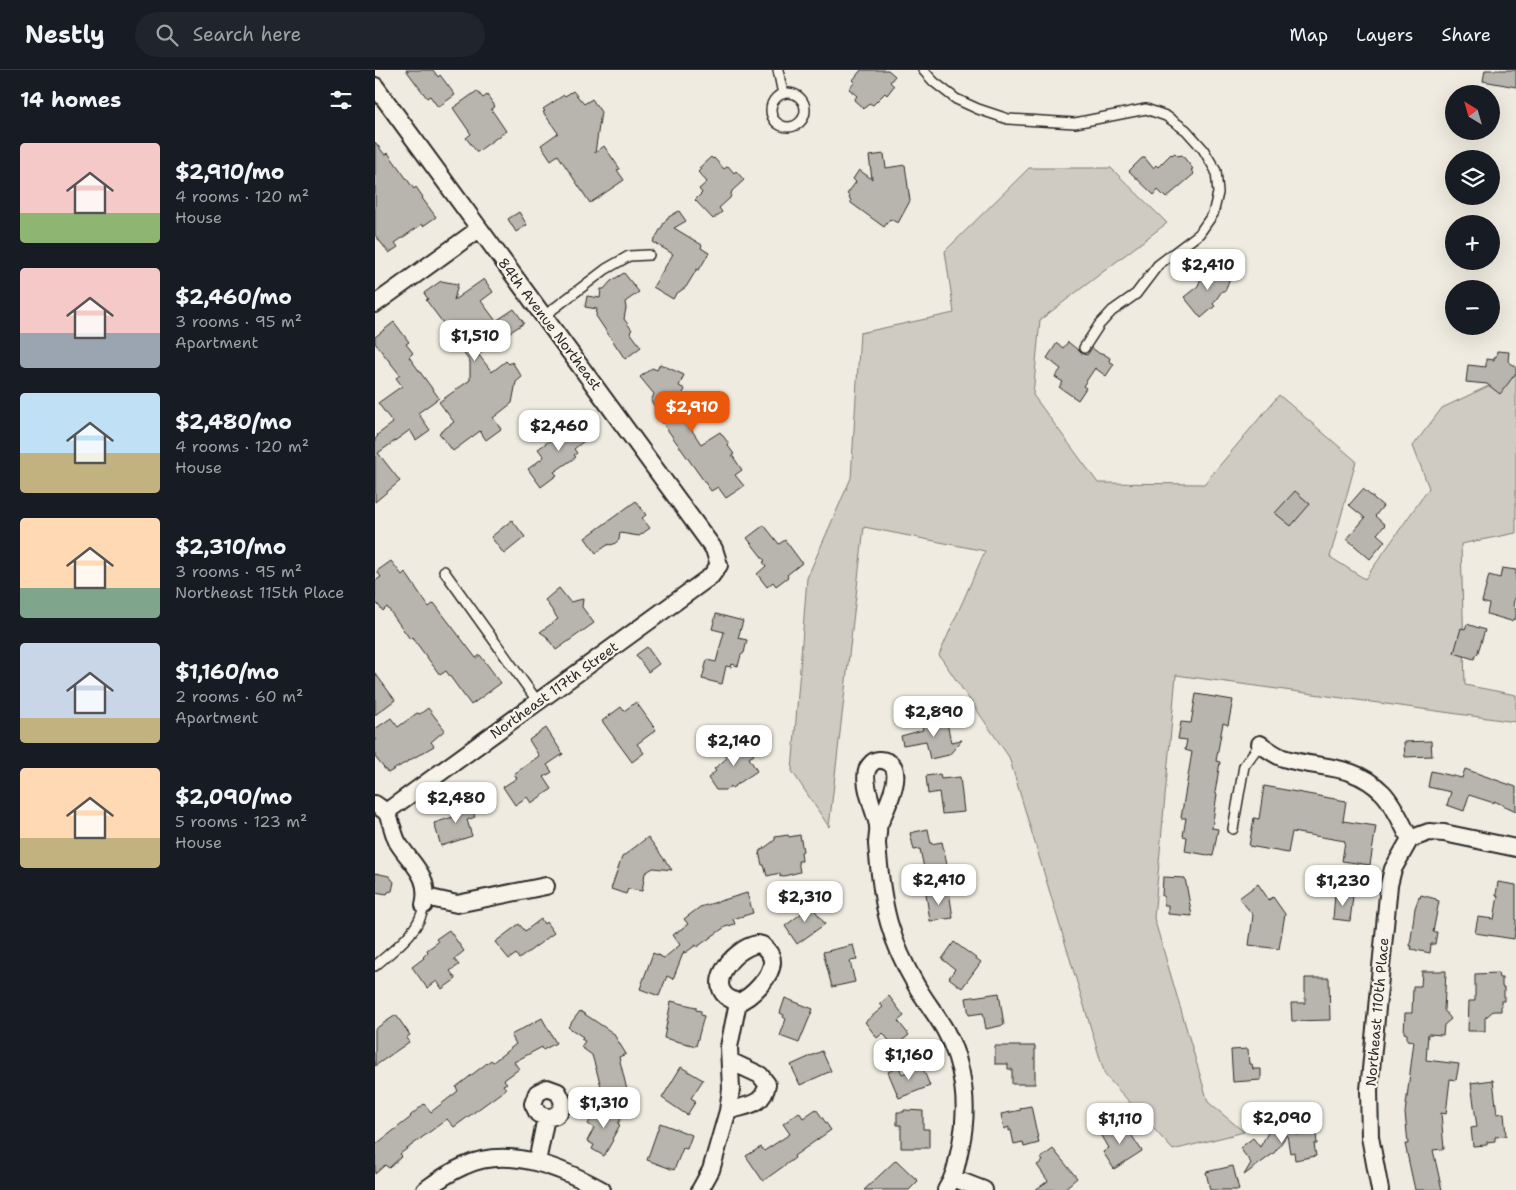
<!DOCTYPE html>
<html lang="en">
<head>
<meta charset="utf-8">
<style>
	:root { --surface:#171b24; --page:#20242c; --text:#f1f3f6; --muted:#9ea1a6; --line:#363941; --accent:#ea580c }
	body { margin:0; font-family:"Shantell Sans",sans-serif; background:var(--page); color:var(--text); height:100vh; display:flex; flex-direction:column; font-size:19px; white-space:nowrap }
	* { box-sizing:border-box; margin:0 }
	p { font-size:16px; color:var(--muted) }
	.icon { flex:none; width:28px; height:28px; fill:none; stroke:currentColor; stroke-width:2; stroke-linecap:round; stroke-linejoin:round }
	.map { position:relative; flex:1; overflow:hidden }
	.panel { display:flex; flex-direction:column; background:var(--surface); width:375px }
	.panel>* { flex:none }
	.needle { width:32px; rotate:323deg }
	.controls { position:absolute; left:1070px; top:15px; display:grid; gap:10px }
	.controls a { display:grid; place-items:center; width:55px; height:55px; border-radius:50%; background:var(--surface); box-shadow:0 5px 20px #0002; font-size:25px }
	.price { position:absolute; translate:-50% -42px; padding:0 11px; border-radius:10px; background:#fff; color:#222; font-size:16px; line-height:32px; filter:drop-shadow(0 1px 2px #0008) }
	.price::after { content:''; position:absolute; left:50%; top:30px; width:15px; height:11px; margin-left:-8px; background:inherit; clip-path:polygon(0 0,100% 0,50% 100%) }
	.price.on { background:var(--accent); color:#fff }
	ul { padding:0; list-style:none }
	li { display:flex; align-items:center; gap:15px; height:125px; padding:0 20px }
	li span { display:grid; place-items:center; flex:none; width:140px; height:100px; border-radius:5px; color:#555 }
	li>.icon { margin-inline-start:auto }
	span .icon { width:60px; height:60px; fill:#fffc; stroke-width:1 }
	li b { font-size:21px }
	h2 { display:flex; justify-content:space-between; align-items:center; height:60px; padding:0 20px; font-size:21px }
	header { display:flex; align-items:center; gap:30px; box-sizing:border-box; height:70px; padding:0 25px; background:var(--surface); border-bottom:1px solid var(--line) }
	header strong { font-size:24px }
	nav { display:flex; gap:28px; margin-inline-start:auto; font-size:18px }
	.search { width:350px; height:45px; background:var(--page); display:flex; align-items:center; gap:12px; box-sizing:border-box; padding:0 18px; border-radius:28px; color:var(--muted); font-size:19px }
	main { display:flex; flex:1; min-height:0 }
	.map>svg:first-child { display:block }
	.green { fill:#cfcbc2; stroke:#7d7b76 }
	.building { fill:#b8b5ae; stroke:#2b2b2b }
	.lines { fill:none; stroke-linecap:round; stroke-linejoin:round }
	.service-casing { stroke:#2b2b2b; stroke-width:12 }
	.minor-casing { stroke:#2b2b2b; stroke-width:20 }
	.service { stroke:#f7f3e8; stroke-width:9 }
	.minor { stroke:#f7f3e8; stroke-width:16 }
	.labels { text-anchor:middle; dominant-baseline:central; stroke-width:4.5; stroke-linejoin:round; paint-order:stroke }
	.street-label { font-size:14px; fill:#2b2b2b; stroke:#f7f3e8 }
</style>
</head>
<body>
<header>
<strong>Nestly</strong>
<div class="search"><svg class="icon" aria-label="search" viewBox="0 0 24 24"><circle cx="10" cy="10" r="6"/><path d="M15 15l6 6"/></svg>Search here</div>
<nav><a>Map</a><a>Layers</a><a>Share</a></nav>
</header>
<main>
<section class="panel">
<h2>14 homes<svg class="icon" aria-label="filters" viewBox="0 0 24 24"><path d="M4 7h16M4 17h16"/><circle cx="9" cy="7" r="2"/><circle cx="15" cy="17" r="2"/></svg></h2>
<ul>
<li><span style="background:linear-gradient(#f6c9c9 70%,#8fb573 0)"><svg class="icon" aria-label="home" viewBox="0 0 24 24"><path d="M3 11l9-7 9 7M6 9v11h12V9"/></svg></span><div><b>$2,910/mo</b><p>4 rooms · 120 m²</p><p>House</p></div></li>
<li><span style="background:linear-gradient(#f6c9c9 65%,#9aa5b1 0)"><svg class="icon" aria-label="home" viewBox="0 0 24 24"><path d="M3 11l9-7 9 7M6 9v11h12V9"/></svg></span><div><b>$2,460/mo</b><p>3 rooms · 95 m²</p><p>Apartment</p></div></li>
<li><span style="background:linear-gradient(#bfe0f5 60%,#c2b280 0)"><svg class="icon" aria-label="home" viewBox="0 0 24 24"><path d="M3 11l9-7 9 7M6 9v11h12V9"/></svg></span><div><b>$2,480/mo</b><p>4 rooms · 120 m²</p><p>House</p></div></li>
<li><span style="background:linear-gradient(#ffd9b3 70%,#7fa58c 0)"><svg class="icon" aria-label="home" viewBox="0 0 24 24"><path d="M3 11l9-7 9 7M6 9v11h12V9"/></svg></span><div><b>$2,310/mo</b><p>3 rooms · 95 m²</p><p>Northeast 115th Place</p></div></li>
<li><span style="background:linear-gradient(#c9d6e8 75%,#c2b280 0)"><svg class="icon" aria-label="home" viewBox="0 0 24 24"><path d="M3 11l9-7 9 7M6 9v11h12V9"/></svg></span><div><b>$1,160/mo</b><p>2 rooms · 60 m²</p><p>Apartment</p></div></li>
<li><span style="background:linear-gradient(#ffd9b3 70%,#c2b280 0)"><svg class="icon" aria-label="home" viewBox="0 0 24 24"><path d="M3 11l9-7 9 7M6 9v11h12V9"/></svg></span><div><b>$2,090/mo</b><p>5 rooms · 123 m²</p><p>House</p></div></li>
</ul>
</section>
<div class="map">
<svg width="1141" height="1120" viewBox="0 0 1141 1120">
	<rect width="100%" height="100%" fill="#efebe0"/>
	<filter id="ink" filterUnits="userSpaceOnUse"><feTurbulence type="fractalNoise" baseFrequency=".02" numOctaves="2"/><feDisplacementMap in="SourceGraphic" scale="10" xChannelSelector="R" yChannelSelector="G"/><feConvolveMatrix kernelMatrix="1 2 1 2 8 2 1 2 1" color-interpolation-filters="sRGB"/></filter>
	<g filter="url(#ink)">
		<path class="green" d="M 654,98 L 736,98 L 792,153 L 665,250 L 658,325 L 723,413 L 829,414 L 904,325 L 981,391 L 955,487 L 990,509 L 1054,418 L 1038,376 L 1067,338 L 1141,303 L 1141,463 L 1086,474 L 1090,615 L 1141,625 L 1141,652 L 801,605 L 779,848 L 833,1032 L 869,1062 L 798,1080 L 730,1005 L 634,687 L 564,585 L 610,481 L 489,457 L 454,757 L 417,701 L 432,508 L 476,408 L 485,263 L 579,243 L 570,181 Z"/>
		<path class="building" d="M 31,0 L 58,0 L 63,7 L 65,5 L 80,25 L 63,37 L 55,26 L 52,28 Z
			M 486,0 L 513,0 L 520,6 L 515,12 L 519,16 L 512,25 L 510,23 L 498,35 L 494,33 L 489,39 L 479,30 L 482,26 L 474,19 L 480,12 L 478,10 Z
			M 1110,0 L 1141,0 L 1141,17 L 1108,11 Z
			M 102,21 L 108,28 L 112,25 L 120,36 L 116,39 L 131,61 L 102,82 L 91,68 L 96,64 L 78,38 Z
			M 198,21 L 209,34 L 217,29 L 226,42 L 220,83 L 229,76 L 245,99 L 242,100 L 249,110 L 215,133 L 183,85 L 176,90 L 166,75 L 183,63 L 168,42 L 170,41 L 168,39 L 189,25 L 190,26 Z
			M 0,72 L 10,85 L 13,83 L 39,119 L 41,117 L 48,127 L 47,128 L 61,147 L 48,156 L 47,154 L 20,173 L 23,177 L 14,183 L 0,165 Z
			M 800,83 L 803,86 L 807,85 L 818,99 L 816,100 L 819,104 L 791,128 L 783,120 L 779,125 L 754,101 L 767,88 L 770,88 L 778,98 L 781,95 L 783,97 L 796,84 L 797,85 Z
			M 509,84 L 511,98 L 530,95 L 535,131 L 523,153 L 515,149 L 509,157 L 476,133 L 476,130 L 474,128 L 475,126 L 472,124 L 481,112 L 478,109 L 484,100 L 497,109 L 494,86 Z
			M 336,87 L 338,89 L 339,88 L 349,99 L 353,96 L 359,103 L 361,101 L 369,110 L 357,121 L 355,128 L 344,138 L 347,142 L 338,149 L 320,130 L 327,123 L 324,119 L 332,112 L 323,102 L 326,99 L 324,98 Z
			M 304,141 L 311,151 L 299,158 L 327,175 L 326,178 L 334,183 L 324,200 L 322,199 L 311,217 L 301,224 L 298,229 L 278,217 L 298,184 L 278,172 L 292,148 Z
			M 144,142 L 152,155 L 141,162 L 133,149 Z
			M 830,196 L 856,205 L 850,221 L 847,221 L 838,234 L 840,236 L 826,248 L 809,227 L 823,216 Z
			M 249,203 L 264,222 L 250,232 L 251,238 L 249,249 L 257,260 L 255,262 L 266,277 L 250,289 L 221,246 L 222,239 L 210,237 L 212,226 L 225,228 L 226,219 L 229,219 L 236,211 Z
			M 109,209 L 118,222 L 106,231 L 121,251 L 139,239 L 149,253 L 103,284 L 117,302 L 131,291 L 134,294 L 137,292 L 147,307 L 141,312 L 137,333 L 118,348 L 126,359 L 111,370 L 105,361 L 78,381 L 64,363 L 79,352 L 64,332 L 95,310 L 95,292 L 87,281 L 90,279 L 73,255 L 71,257 L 51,230 L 53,229 L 49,223 L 66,211 L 83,214 L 79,230 Z
			M 19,252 L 34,272 L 31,274 L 38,283 L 34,287 L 64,328 L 43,343 L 55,360 L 41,370 L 35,360 L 3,383 L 25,411 L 0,432 L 0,369 L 3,366 L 2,365 L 18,353 L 3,333 L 27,316 L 21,308 L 25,305 L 0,273 L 0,267 Z
			M 693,272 L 708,284 L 712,285 L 717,278 L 725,284 L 727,283 L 735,288 L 734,291 L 739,294 L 731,306 L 720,298 L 708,316 L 711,318 L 703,330 L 684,317 L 688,312 L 680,307 L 686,299 L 672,288 L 682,273 L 688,278 Z
			M 1122,281 L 1134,282 L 1133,291 L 1141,297 L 1141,303 L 1125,324 L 1112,314 L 1091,312 L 1093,295 L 1111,297 L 1111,289 L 1119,290 L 1119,287 L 1121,287 Z
			M 285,294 L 309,305 L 304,316 L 310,319 L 305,330 L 312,339 L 306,344 L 326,374 L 345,362 L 354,374 L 353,376 L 359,384 L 357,385 L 367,400 L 360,405 L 369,416 L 351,428 L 343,417 L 336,421 L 282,345 L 284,343 L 276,331 L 279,324 L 265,307 L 277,298 L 282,300 Z
			M 208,347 L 216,359 L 205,367 L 209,371 L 199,379 L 202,383 L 199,385 L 201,387 L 179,402 L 182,405 L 166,417 L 153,399 L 169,387 L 163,379 Z
			M 988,419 L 1008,436 L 1000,446 L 1010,455 L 1002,464 L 1010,471 L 995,489 L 972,469 L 990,448 L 974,435 Z
			M 920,421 L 935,434 L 916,456 L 900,443 Z
			M 261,431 L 271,445 L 267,448 L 275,458 L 264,466 L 245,463 L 244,470 L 239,474 L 235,475 L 234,474 L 221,483 L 210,468 Z
			M 137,450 L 150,467 L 129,484 L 116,467 Z
			M 389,455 L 404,474 L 410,470 L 427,493 L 412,505 L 413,507 L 401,516 L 398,512 L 392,517 L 382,504 L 391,496 L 388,492 L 390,491 L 372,468 Z
			M 16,491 L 27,505 L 30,502 L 54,537 L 59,533 L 101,588 L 105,585 L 126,613 L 96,635 L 71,601 L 65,605 L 37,567 L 35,569 L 12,537 L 8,541 L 0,531 L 0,511 L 6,507 L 2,501 Z
			M 1127,498 L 1141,500 L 1141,522 L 1138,535 L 1141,540 L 1141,548 L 1136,551 L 1112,544 L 1114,534 L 1107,532 L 1114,505 L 1125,508 Z
			M 184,518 L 195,532 L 208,529 L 207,537 L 219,553 L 181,580 L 171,566 L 165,562 L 183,549 L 170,530 Z
			M 341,544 L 368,551 L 363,568 L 372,570 L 369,583 L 366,585 L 363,596 L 357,594 L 356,597 L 351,596 L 347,614 L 327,609 L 332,590 L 341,592 L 349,562 L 337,559 Z
			M 1092,554 L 1110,560 L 1102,585 L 1101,584 L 1099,589 L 1079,583 L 1086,558 L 1090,559 Z
			M 272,577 L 284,594 L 273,602 L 261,585 Z
			M 0,603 L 20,630 L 0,645 Z
			M 821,624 L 858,630 L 853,655 L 848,653 L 841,691 L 845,692 L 840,723 L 842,724 L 837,758 L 843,759 L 838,786 L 810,781 L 812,767 L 808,766 L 811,748 L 806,748 L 817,682 L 810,680 L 812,670 L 803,669 L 806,652 L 816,653 Z
			M 261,632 L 281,660 L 262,674 L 269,683 L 257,692 L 227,651 L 246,637 L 249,641 Z
			M 53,638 L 70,660 L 56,672 L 59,676 L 13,703 L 0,687 L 0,659 L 16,648 L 23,657 L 42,643 L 45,644 Z
			M 571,648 L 576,672 L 587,670 L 574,685 L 555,689 L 551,671 L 528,675 L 526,666 L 548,660 L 546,653 Z
			M 171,658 L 188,684 L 172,695 L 177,702 L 169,707 L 177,719 L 156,733 L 152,727 L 140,735 L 128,717 L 142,708 L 139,704 L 164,686 L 154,670 Z
			M 367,669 L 379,685 L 374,688 L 382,701 L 357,718 L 356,716 L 351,720 L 341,720 L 333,708 L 341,701 L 339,699 L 352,688 L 350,686 L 352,684 L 349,680 L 361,670 L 363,673 Z
			M 1056,671 L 1057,686 L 1030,687 L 1029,672 Z
			M 1090,699 L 1141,717 L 1141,741 L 1119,731 L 1119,733 L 1094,725 L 1089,741 L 1072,735 L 1076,722 L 1053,717 L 1056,701 L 1087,708 Z
			M 565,704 L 566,709 L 585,707 L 589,742 L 567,744 L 564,722 L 553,724 L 551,706 Z
			M 889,716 L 971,731 L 968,751 L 1001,756 L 995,795 L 967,791 L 970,771 L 917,762 L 913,783 L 874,776 L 879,748 L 884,749 Z
			M 94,730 L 100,747 L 92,750 L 97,766 L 66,776 L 59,753 L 78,747 L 75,736 Z
			M 553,759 L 556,774 L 567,772 L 573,799 L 550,803 L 545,779 L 539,780 L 535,763 Z
			M 413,765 L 414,767 L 425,765 L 428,781 L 426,782 L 427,791 L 423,791 L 425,802 L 405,807 L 405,803 L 392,806 L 389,795 L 387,795 L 384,782 L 400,770 L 400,767 Z
			M 273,767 L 297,800 L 278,798 L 270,803 L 267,821 L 253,819 L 251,824 L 236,819 L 247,787 Z
			M 0,803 L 14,806 L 19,812 L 17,821 L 13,822 L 12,824 L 0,822 Z
			M 788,807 L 810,808 L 817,846 L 793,844 L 793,835 L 789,835 L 789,826 L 787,826 Z
			M 1123,812 L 1141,815 L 1141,855 L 1139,869 L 1100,863 L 1103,847 L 1119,849 L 1123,826 L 1121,825 Z
			M 883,814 L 894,830 L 898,827 L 910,844 L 904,879 L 874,875 L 878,845 L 864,828 Z
			M 574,821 L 578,848 L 555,851 L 551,824 Z
			M 372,823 L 378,843 L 358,849 L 360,854 L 350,857 L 322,877 L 321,875 L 310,883 L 309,881 L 298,909 L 292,906 L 284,926 L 265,919 L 278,883 L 289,888 L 305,875 L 298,865 L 313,854 L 309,849 L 325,837 Z
			M 960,824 L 978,826 L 975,851 L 958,849 Z
			M 1046,825 L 1061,829 L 1061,830 L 1064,831 L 1058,862 L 1062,862 L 1060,874 L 1056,874 L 1055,883 L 1036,879 L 1037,876 L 1035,876 L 1040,838 L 1044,827 L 1045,828 Z
			M 433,831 L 450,854 L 422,874 L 410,856 L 427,843 L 424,838 Z
			M 166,849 L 169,854 L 171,852 L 179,863 L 144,889 L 141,884 L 134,889 L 120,872 L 144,854 L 150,861 Z
			M 74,860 L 89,881 L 79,889 L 84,895 L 75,901 L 81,909 L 67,919 L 62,911 L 52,918 L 37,897 L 49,888 L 48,887 L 53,882 L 52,880 L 63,872 L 61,869 Z
			M 579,872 L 606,892 L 587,918 L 574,908 L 580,899 L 567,889 Z
			M 478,875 L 482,890 L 475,891 L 480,912 L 457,917 L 448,882 Z
			M 1047,901 L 1071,901 L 1069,940 L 1076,949 L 1069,955 L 1068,965 L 1053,964 L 1051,990 L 1084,994 L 1081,1010 L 1075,1009 L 1071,1044 L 1066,1043 L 1069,1079 L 1058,1080 L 1067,1120 L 1040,1120 L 1030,1074 L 1033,1074 L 1030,1043 L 1039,971 L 1032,970 L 1032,964 L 1029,963 L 1030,943 L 1037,943 L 1038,916 L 1046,916 Z
			M 1123,903 L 1124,908 L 1127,908 L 1127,917 L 1129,917 L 1129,931 L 1126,931 L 1126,941 L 1118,941 L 1110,948 L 1110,961 L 1093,961 L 1094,931 L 1100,931 L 1100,904 Z
			M 930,908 L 954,908 L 955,950 L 917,951 L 916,933 L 930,933 Z
			M 624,923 L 629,955 L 611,959 L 608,943 L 594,945 L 591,928 Z
			M 514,926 L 529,946 L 523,951 L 534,965 L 519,977 L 508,963 L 502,968 L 490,952 L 508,937 L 505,934 Z
			M 410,928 L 438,939 L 424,973 L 405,966 L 411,949 L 408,947 L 409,945 L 405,943 Z
			M 296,931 L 321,937 L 321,940 L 326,941 L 326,945 L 329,946 L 321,976 L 289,968 Z
			M 205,941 L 238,963 L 251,984 L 244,987 L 253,1024 L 230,1030 L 217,985 L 206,977 L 210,971 L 206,969 L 208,967 L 193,957 Z
			M 21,945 L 35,965 L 31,968 L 34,972 L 0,996 L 0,959 Z
			M 167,948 L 181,973 L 168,980 L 167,977 L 139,992 L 144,999 L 129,1010 L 132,1013 L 128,1015 L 131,1019 L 79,1057 L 72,1049 L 25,1084 L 27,1086 L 14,1098 L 10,1095 L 0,1104 L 0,1075 L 36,1047 L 35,1046 L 49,1034 L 56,1042 L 83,1021 L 81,1017 L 116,990 L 118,992 L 141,974 L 136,965 Z
			M 620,976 L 660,976 L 660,1014 L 637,1014 L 637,999 L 633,999 L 633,994 L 620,994 Z
			M 873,979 L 874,994 L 877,994 L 878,999 L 886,999 L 886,1010 L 858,1012 L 856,980 Z
			M 447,981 L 456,1001 L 425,1015 L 416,995 Z
			M 547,996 L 555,1016 L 524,1028 L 513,1002 L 524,997 L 527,1004 Z
			M 306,997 L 328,1010 L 316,1028 L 321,1031 L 312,1045 L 287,1028 Z
			M 1118,1010 L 1122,1044 L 1129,1043 L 1131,1066 L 1120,1067 L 1120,1071 L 1112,1072 L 1112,1075 L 1098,1076 L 1096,1058 L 1102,1057 L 1096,1013 Z
			M 231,1032 L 249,1042 L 243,1054 L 245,1055 L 237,1069 L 238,1070 L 229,1086 L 217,1079 L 219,1075 L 212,1071 L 219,1058 L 213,1054 L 221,1041 L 236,1050 Z
			M 656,1036 L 664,1073 L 649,1077 L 648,1072 L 639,1074 L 636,1060 L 634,1061 L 634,1057 L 629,1059 L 626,1044 L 646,1040 L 645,1038 Z
			M 441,1039 L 456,1060 L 419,1086 L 420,1088 L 388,1111 L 371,1086 L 386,1077 L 389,1081 L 415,1064 L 408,1054 L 424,1042 L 428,1048 Z
			M 529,1040 L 548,1041 L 548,1059 L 554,1059 L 554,1078 L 526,1078 L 526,1055 L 522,1055 L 522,1042 L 529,1042 Z
			M 747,1051 L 767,1081 L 739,1099 L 728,1082 L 734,1078 L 726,1064 Z
			M 899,1052 L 923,1065 L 922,1054 L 935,1052 L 936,1056 L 940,1055 L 942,1074 L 939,1074 L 941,1086 L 920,1090 L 919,1082 L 915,1083 L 912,1065 L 899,1083 L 869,1105 L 876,1093 L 865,1078 L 878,1068 L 885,1077 Z
			M 285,1053 L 317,1065 L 312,1079 L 308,1078 L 299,1100 L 272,1090 Z
			M 678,1079 L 702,1108 L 688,1120 L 660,1120 L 673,1111 L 662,1095 L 668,1091 L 666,1088 Z
			M 521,1090 L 543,1111 L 534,1120 L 489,1120 Z
			M 858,1096 L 864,1120 L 835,1120 L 831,1102 Z"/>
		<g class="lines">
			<defs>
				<path id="service" d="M 403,0 L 408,24
					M 548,0 L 559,12 L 581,29 L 603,39 L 633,49 L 700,53 L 771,39 L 791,46 L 811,60 L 828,79 L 841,101 L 843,123 L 838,144 L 824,164 L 783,195 L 761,224 L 737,241 L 724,255 L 709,278
					M396 40a17 17 0 1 1 34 0a17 17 0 1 1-34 0Z
					M 169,246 L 231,199 L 254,186 L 274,185
					M 69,501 L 163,632
					M 858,759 L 869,696 L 885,674
					M 0,896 C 19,879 45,862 49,835"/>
				<path id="minor" d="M 0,16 L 339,479 L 344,495 L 336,506 L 11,742
					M 0,234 L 104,159
					M 885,674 C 892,679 900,685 908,688 C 945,700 977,692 1008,723 C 1020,736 1027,754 1035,769
					M 0,734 C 3,736 7,739 10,741 C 16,747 18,765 23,773 C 37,795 56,806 49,835
					M 503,757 C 509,742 532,701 513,692 C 507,689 500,689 496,694 C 483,705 500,741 503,755 C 504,761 502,768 502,774 C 504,799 507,828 514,853 C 520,874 530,896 541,915 C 550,931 561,944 570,960 C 589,994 594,1036 586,1074 C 582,1091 581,1105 571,1120
					M 1035,769 L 1054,762 L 1069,763 L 1141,778
					M 51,827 L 82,834 L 171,816
					M 383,874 L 387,875 C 392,880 397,884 397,892 C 397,906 376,928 363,932 C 324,921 357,878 383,874 Z
					M 353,1041 C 371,1035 389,1036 392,1014 L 385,1005 L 355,991
					M 162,1092 L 171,1047 C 182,1048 187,1041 188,1032 L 183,1022 L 172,1018 L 162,1023 L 158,1034 L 163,1044 L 171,1047
					M 578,1108 L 609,1120
					M 50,1120 C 62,1111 75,1102 89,1096 C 133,1075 187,1098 227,1120
					M 325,1120 L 336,1100 L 353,1041 L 356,1019 L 354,977 L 363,932
					M 1005,1120 L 995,1067 L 994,1020 L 1014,815 L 1018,799 L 1035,769"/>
			</defs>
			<use href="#service" class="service-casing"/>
			<use href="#minor" class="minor-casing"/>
			<use href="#service" class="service"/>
			<use href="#minor" class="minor"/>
		</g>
	</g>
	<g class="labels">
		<g class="street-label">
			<text transform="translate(175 254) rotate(53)">84th Avenue Northeast</text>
			<text transform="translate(179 620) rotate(-36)">Northeast 117th Street</text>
			<text transform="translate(1002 942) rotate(-85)">Northeast 110th Place</text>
		</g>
	</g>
</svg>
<div class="controls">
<a><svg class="needle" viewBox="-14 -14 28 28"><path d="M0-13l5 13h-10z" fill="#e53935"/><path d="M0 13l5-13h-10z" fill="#9ea1a6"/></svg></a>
<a><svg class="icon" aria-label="layers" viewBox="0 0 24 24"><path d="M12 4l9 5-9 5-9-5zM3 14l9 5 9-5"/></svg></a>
<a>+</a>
<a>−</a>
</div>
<b class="price" style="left:833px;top:221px">$2,410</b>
<b class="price" style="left:100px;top:292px">$1,510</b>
<b class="price on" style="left:317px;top:363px">$2,910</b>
<b class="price" style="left:184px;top:382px">$2,460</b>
<b class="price" style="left:559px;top:668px">$2,890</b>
<b class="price" style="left:359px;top:697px">$2,140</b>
<b class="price" style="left:81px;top:754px">$2,480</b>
<b class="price" style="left:564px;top:836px">$2,410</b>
<b class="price" style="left:968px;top:837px">$1,230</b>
<b class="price" style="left:430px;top:853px">$2,310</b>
<b class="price" style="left:534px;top:1011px">$1,160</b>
<b class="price" style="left:229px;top:1059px">$1,310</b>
<b class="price" style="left:907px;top:1074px">$2,090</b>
<b class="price" style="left:745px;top:1075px">$1,110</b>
</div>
</main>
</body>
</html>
